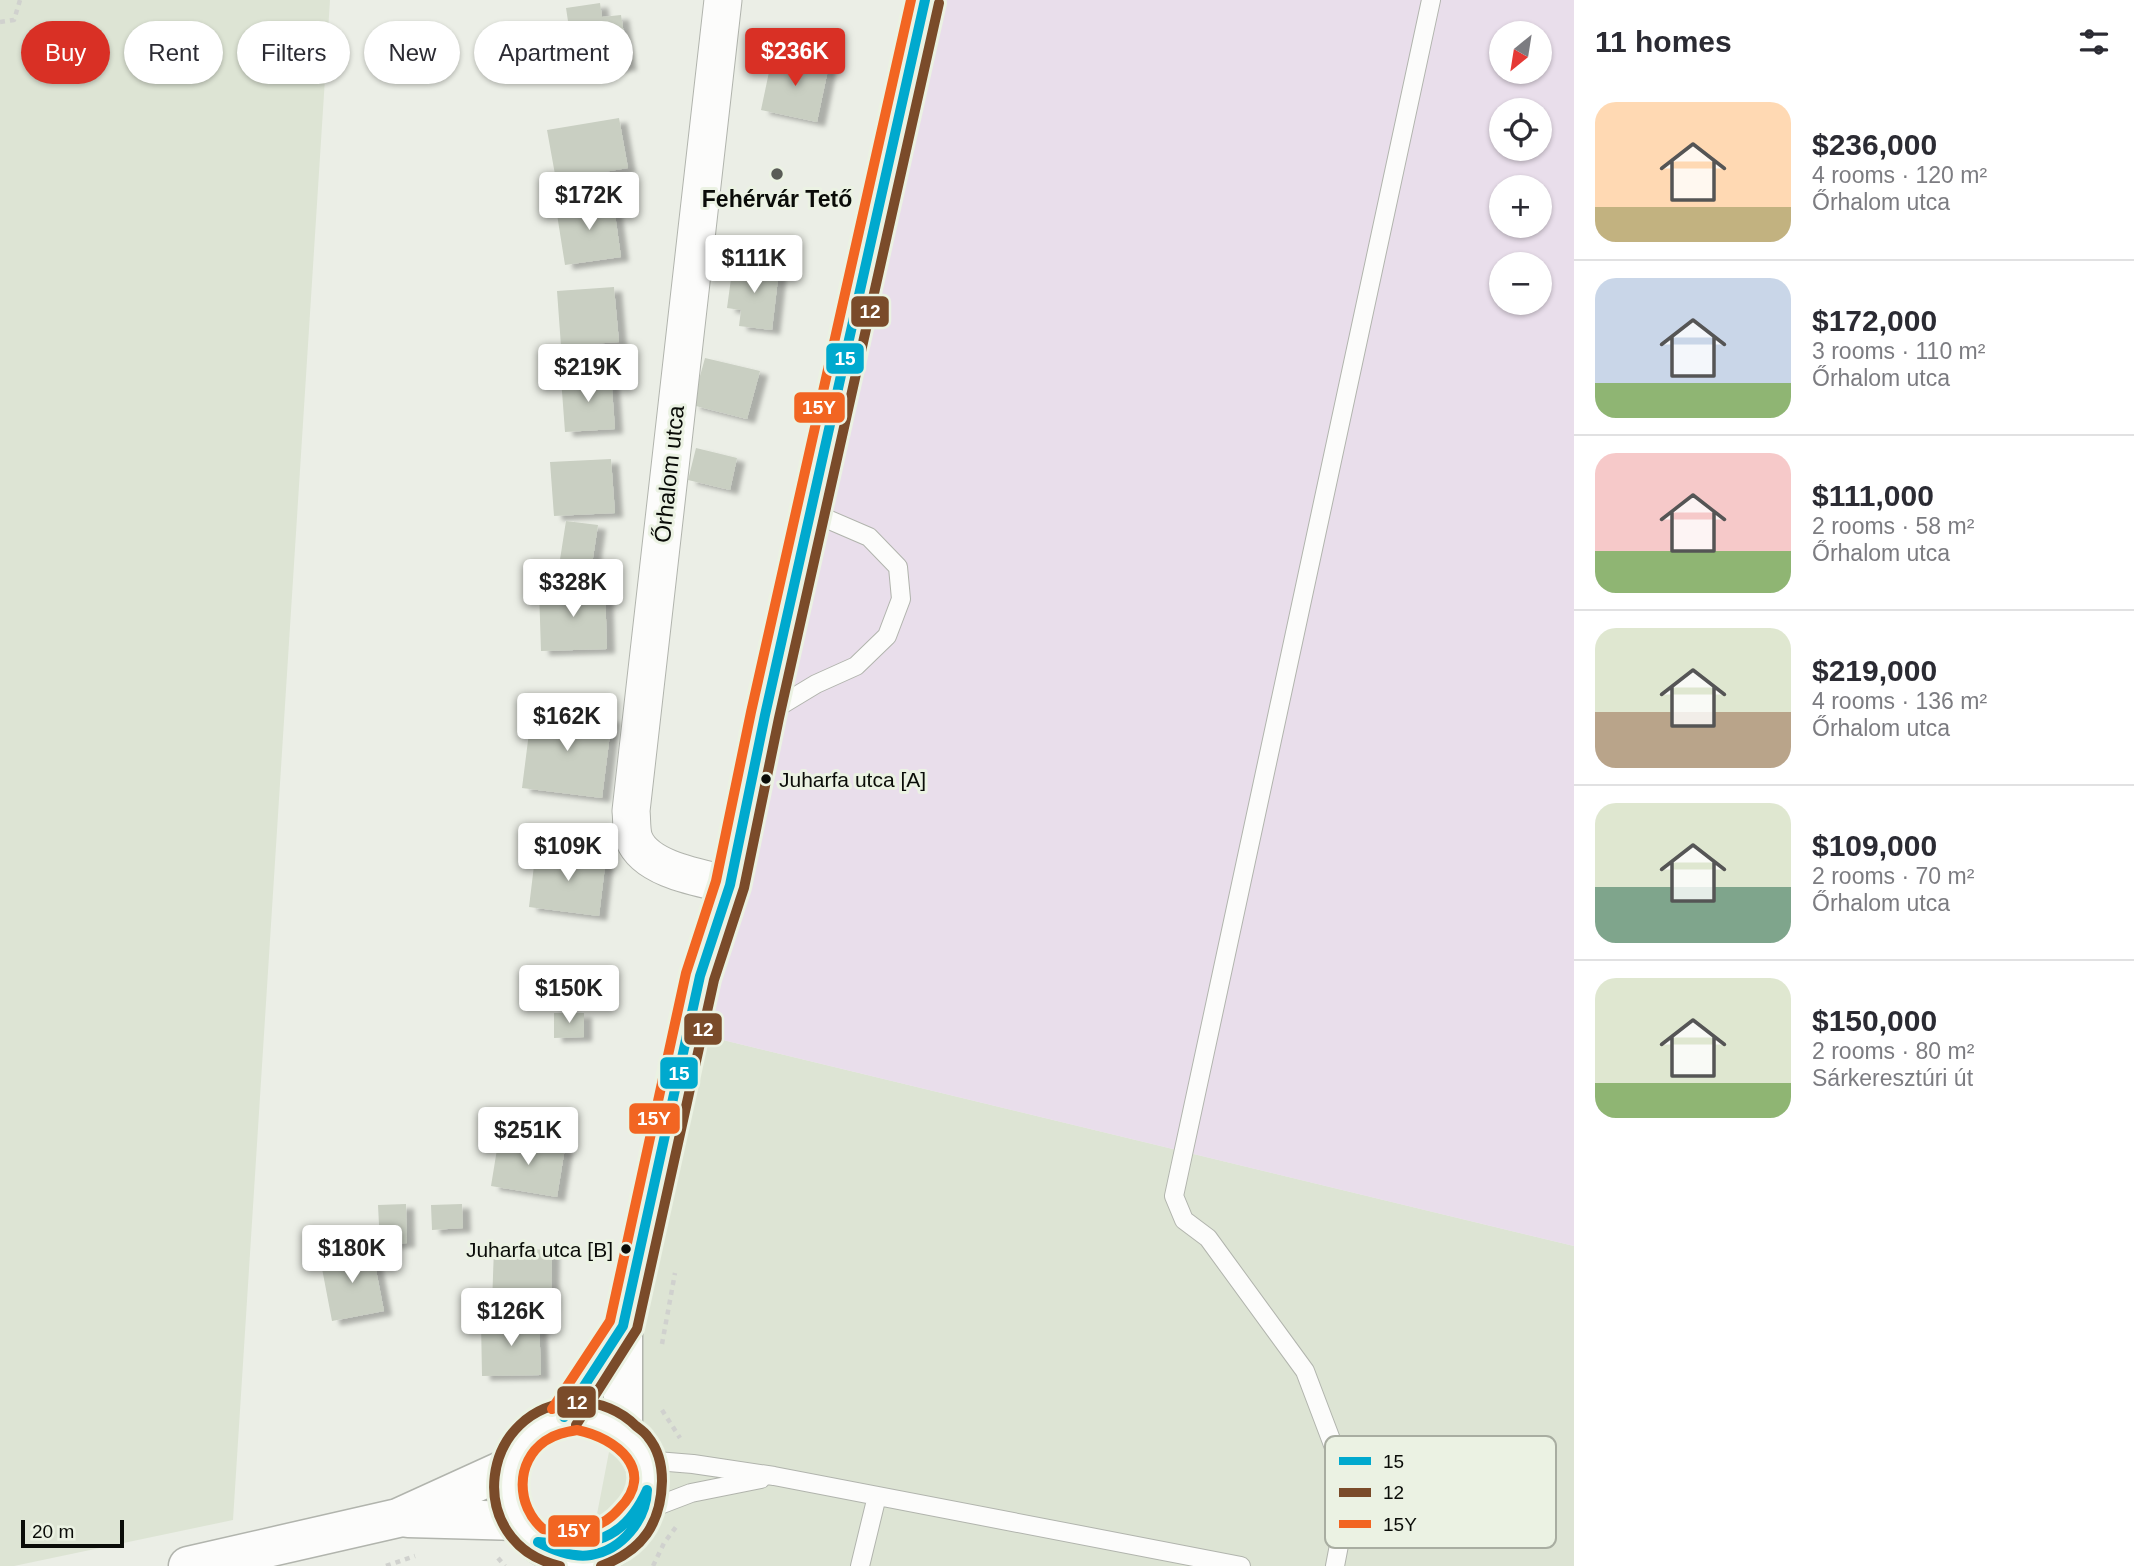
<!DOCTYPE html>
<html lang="en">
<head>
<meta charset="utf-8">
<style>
	:root { --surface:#fff; --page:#f7f7f7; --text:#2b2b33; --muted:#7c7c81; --line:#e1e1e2; --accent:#d93025 }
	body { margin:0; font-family:Helvetica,sans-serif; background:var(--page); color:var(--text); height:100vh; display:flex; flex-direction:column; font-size:26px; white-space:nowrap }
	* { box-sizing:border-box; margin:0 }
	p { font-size:23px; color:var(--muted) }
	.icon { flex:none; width:38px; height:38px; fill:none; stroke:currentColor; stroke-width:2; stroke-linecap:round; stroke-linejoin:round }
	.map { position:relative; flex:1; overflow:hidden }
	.sheet { display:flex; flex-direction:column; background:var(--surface); width:560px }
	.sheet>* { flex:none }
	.guide { position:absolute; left:21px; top:21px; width:665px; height:63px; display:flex; gap:14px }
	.needle { width:46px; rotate:210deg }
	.fabs { position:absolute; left:1489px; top:21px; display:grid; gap:14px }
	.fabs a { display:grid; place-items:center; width:63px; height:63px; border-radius:50%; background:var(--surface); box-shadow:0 2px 5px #0004; font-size:35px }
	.scale { position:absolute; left:21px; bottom:18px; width:103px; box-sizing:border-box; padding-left:7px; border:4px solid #0a0c08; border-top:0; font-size:19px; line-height:24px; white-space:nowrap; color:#0a0c08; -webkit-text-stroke:5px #ebf2e3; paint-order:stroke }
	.price { position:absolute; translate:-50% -60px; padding:0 16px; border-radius:7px; background:#fff; color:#222; font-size:23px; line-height:46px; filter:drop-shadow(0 2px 4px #0008) }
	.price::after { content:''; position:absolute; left:50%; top:42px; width:21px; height:16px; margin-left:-10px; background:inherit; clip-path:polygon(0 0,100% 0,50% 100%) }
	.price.selected { background:var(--accent); color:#fff }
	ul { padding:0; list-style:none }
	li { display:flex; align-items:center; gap:21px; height:175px; padding:0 21px }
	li+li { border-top:2px solid var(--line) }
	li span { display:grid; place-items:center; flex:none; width:196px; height:140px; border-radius:21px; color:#555 }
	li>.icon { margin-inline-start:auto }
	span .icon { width:84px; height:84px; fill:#fffc; stroke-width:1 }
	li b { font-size:30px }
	h2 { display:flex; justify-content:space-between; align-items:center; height:84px; padding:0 21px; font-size:30px }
	.tag { padding:0 24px; border-radius:32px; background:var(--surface); box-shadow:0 2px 5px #0004; font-size:24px; line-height:63px }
	.tag.selected { background:var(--accent); color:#fff }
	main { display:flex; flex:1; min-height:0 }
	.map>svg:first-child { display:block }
	.built { fill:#dde4d4 }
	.green { fill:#e9deeb; fill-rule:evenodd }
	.building { fill:#c9cfc2; filter:url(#shadow) }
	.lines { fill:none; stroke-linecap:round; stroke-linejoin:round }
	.lane-casing { stroke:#b1b4ad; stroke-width:20 }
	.street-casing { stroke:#b1b4ad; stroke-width:39 }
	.secondary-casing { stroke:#b1b4ad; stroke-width:41 }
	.path { stroke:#d0d1ce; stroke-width:4.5; stroke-dasharray:5 5; stroke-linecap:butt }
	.lane { stroke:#fcfcfb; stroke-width:18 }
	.street { stroke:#fcfcfb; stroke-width:37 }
	.secondary { stroke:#fcfcfb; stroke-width:38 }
	.bus-1-casing { stroke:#ebf2e3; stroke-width:16 }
	.bus-2-casing { stroke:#ebf2e3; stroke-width:16 }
	.bus-3-casing { stroke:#ebf2e3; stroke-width:16 }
	.bus-1 { stroke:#00a9ce; stroke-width:10 }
	.bus-2 { stroke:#7a4b2a; stroke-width:10 }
	.bus-3 { stroke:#f26522; stroke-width:10 }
	.poi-dot { fill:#595b56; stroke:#ebf2e3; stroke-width:2.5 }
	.bus-dot { fill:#0a0c08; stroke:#ebf2e3; stroke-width:2.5 }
	.labels { text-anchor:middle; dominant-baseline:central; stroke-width:6; stroke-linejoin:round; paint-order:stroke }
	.bus-label { font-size:21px; fill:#0a0c08; stroke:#ebf2e3; text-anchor:start }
	.poi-label { font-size:23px; font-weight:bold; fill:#0a0c08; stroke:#ebf2e3 }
	.street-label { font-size:23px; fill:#0a0c08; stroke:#ebf2e3 }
	.key { fill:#ebf2e3; stroke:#a8ada1; stroke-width:2 }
	.key-label { font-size:19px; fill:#0a0c08 }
	.line-badge { stroke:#ebf2e3; stroke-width:2.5 }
	.badge-label { font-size:19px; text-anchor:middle; font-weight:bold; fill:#fff }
</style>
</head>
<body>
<main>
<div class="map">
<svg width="1574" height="1566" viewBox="0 0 1574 1566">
	<defs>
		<filter id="shadow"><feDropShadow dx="8" dy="4.5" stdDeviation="2" flood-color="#0004"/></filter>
	</defs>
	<rect width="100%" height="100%" fill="#ebeee6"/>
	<path class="built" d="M 0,0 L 330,0 L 233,1520 L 14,1566 L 0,1566 Z
		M 690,1032 L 1574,1246 L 1574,1566 L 587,1566 Z"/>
	<path class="green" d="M 933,0 L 1574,0 L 1574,1246 L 690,1032 ZM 1502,33 L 1540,33 L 1540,72 L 1502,72 ZM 1502,110 L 1540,110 L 1540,149 L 1502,149 ZM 1502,187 L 1540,187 L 1540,226 L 1502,226 ZM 1502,264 L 1540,264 L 1540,303 L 1502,303 Z"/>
	<path class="building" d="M 600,3 L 602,17 L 621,15 L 629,66 L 576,74 L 566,8 Z
		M 773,53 L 829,65 L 817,122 L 761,110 Z
		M 619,118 L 628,168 L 556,180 L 547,130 Z
		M 613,200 L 621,257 L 565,265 L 556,208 Z
		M 733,264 L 779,270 L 772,330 L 739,326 L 741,310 L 727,308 Z
		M 614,287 L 619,342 L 561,346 L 557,291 Z
		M 705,358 L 760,371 L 747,419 L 692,405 Z
		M 611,375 L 615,429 L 565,432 L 561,378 Z
		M 696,448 L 737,458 L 730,490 L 688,480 Z
		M 611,459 L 615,513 L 554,516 L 550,462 Z
		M 566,521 L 598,525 L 591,571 L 559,566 Z
		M 605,588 L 607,649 L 541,651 L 539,589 Z
		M 532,709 L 612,718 L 602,798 L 522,788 Z
		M 536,849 L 606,858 L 599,916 L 529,907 Z
		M 554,1013 L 584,1013 L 584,1037 L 554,1038 Z
		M 499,1137 L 565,1148 L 557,1197 L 491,1186 Z
		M 406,1204 L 407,1243 L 380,1245 L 378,1205 Z
		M 462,1204 L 463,1228 L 432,1230 L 431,1205 Z
		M 494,1248 L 552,1250 L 551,1306 L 492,1304 Z
		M 372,1249 L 384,1311 L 332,1321 L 320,1258 Z
		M 539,1319 L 541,1375 L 482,1376 L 481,1321 Z"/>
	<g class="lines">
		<defs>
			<path id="lane" d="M 768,713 L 816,684 L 856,666 L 887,636 L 901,599 L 898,567 L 869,537 L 811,512
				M 644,1460 L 693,1464 L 774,1476 L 1241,1566
				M 644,1511 L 691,1493 L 761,1479
				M 860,1566 L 877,1496
				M 1335,1566 L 1344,1519 L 1338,1458 L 1305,1371 L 1208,1238 L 1184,1220 L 1174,1196 L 1431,0"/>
			<path id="street" d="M 723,0 L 631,811 C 632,819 631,831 634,839 C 646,870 701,878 730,885"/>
			<path id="secondary" d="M508 1486a70 70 0 1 1 140 0a70 70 0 1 1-140 0Z
				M 564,1417 L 623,1326
				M 623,1431 L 623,1326 L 700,976 L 730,885 L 765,715 L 925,0
				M 408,1518 L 517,1521
				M 188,1566 L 398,1518 L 510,1467"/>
		</defs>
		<use href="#lane" class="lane-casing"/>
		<use href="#street" class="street-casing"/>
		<use href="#secondary" class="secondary-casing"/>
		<path class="path" d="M 0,22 L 14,20 L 20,0
			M 662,1344 L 675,1273
			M 662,1410 L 680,1438
			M 498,1558 L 505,1566
			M 386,1566 L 415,1556
			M 653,1566 L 664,1543 L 676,1527"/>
		<use href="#lane" class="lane"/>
		<use href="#street" class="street"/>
		<use href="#secondary" class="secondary"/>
		<defs>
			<path id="bus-1" d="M 564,1417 L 623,1326 L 700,976 L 730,885 L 765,715 L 925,0
				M 538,1542 C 591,1548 624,1541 647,1490
				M 538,1542 C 553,1550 573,1558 591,1555 C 622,1550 646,1520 647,1490"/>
			<path id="bus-2" d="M 576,1425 L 637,1329 L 714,980 L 744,888 L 779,718 L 939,3
				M 560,1566 C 461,1543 479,1404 578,1402 C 600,1402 621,1411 636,1426 C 640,1429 645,1432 648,1437 C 658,1449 662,1466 662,1481 C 661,1524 642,1551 601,1566"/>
			<path id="bus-3" d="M 552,1409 L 610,1321 L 686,973 L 716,881 L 751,712 L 911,0
				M 577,1430 C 617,1438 657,1471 619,1509 C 612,1517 602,1524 592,1527 C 575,1533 559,1531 543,1529 C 516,1506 515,1462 545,1441 C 555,1434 566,1432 577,1430 Z"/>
		</defs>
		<use href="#bus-1" class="bus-1-casing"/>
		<use href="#bus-2" class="bus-2-casing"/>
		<use href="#bus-3" class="bus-3-casing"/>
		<use href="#bus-1" class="bus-1"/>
		<use href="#bus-2" class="bus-2"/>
		<use href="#bus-3" class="bus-3"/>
	</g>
	<circle class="poi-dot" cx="777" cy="174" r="7"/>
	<g class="bus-dot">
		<circle cx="766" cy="779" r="6"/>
		<circle cx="626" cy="1249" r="6"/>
	</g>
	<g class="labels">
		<g class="bus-label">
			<text x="779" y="779">Juharfa utca [A]</text>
			<text x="613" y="1249" text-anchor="end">Juharfa utca [B]</text>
		</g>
		<g class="poi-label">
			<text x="777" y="199">Fehérvár Tető</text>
		</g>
		<g class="street-label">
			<text transform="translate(669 474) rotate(-84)">Őrhalom utca</text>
		</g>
	</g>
	<rect x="1325" y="1436" width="231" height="112" rx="10" class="key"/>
	<rect x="1339" y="1457" width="32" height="8" fill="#00a9ce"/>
	<rect x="1339" y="1488" width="32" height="9" fill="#7a4b2a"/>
	<rect x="1339" y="1520" width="32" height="8" fill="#f26522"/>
	<g class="key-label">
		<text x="1383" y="1468">15</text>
		<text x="1383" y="1499">12</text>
		<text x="1383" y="1531">15Y</text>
	</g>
	<g class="line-badge">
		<rect x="850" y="295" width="40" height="33" rx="7" fill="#7a4b2a"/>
		<rect x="825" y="342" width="40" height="33" rx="7" fill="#00a9ce"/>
		<rect x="793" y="391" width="53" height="33" rx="7" fill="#f26522"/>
		<rect x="683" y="1012" width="40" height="34" rx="7" fill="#7a4b2a"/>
		<rect x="659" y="1056" width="40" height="34" rx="7" fill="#00a9ce"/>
		<rect x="628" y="1102" width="53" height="33" rx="7" fill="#f26522"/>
		<rect x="556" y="1385" width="41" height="34" rx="7" fill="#7a4b2a"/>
		<rect x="547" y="1514" width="54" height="34" rx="7" fill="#f26522"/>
	</g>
	<g class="badge-label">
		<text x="870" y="318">12</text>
		<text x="845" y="365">15</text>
		<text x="819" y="414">15Y</text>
		<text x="703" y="1036">12</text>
		<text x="679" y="1080">15</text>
		<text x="654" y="1125">15Y</text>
		<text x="577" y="1409">12</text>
		<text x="574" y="1537">15Y</text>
	</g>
</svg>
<div class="fabs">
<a><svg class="needle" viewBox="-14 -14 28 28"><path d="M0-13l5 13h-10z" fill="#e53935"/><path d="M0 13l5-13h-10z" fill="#7c7c81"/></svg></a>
<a><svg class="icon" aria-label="locate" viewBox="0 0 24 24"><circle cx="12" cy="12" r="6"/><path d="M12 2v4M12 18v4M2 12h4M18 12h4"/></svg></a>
<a>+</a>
<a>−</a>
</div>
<div class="scale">20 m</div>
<b class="price selected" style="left:795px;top:88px">$236K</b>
<b class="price" style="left:589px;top:232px">$172K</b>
<b class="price" style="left:754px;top:295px">$111K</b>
<b class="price" style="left:588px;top:404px">$219K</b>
<b class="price" style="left:573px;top:619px">$328K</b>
<b class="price" style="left:567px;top:753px">$162K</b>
<b class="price" style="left:568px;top:883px">$109K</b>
<b class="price" style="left:569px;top:1025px">$150K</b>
<b class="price" style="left:528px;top:1167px">$251K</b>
<b class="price" style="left:352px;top:1285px">$180K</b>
<b class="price" style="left:511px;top:1348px">$126K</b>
<div class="guide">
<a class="tag selected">Buy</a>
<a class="tag">Rent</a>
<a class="tag">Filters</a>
<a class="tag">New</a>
<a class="tag">Apartment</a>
</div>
</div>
<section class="sheet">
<h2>11 homes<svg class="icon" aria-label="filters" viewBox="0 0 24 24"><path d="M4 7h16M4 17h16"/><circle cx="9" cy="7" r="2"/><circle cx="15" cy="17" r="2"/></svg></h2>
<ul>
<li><span style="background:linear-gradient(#ffd9b3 75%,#c2b280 0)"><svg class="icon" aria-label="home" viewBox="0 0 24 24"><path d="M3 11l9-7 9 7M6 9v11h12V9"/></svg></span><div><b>$236,000</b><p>4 rooms · 120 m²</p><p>Őrhalom utca</p></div></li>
<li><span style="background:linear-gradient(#c9d6e8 75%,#8fb573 0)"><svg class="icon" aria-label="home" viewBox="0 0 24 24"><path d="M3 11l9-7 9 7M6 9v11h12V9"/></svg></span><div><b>$172,000</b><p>3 rooms · 110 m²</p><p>Őrhalom utca</p></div></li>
<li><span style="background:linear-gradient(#f6c9c9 70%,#8fb573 0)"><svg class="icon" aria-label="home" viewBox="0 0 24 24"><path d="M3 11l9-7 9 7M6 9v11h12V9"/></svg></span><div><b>$111,000</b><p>2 rooms · 58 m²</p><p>Őrhalom utca</p></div></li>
<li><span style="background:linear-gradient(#dfe7d0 60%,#b9a48a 0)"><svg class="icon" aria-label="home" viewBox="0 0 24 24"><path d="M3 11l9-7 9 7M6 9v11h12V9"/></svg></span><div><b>$219,000</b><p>4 rooms · 136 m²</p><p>Őrhalom utca</p></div></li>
<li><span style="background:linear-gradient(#dfe7d0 60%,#7fa58c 0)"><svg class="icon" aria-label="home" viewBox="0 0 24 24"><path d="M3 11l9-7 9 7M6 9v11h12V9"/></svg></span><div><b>$109,000</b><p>2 rooms · 70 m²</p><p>Őrhalom utca</p></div></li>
<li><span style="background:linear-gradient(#dfe7d0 75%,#8fb573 0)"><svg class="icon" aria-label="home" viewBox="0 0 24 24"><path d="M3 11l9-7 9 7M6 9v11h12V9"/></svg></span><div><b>$150,000</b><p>2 rooms · 80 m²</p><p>Sárkeresztúri út</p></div></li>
</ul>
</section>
</main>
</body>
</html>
